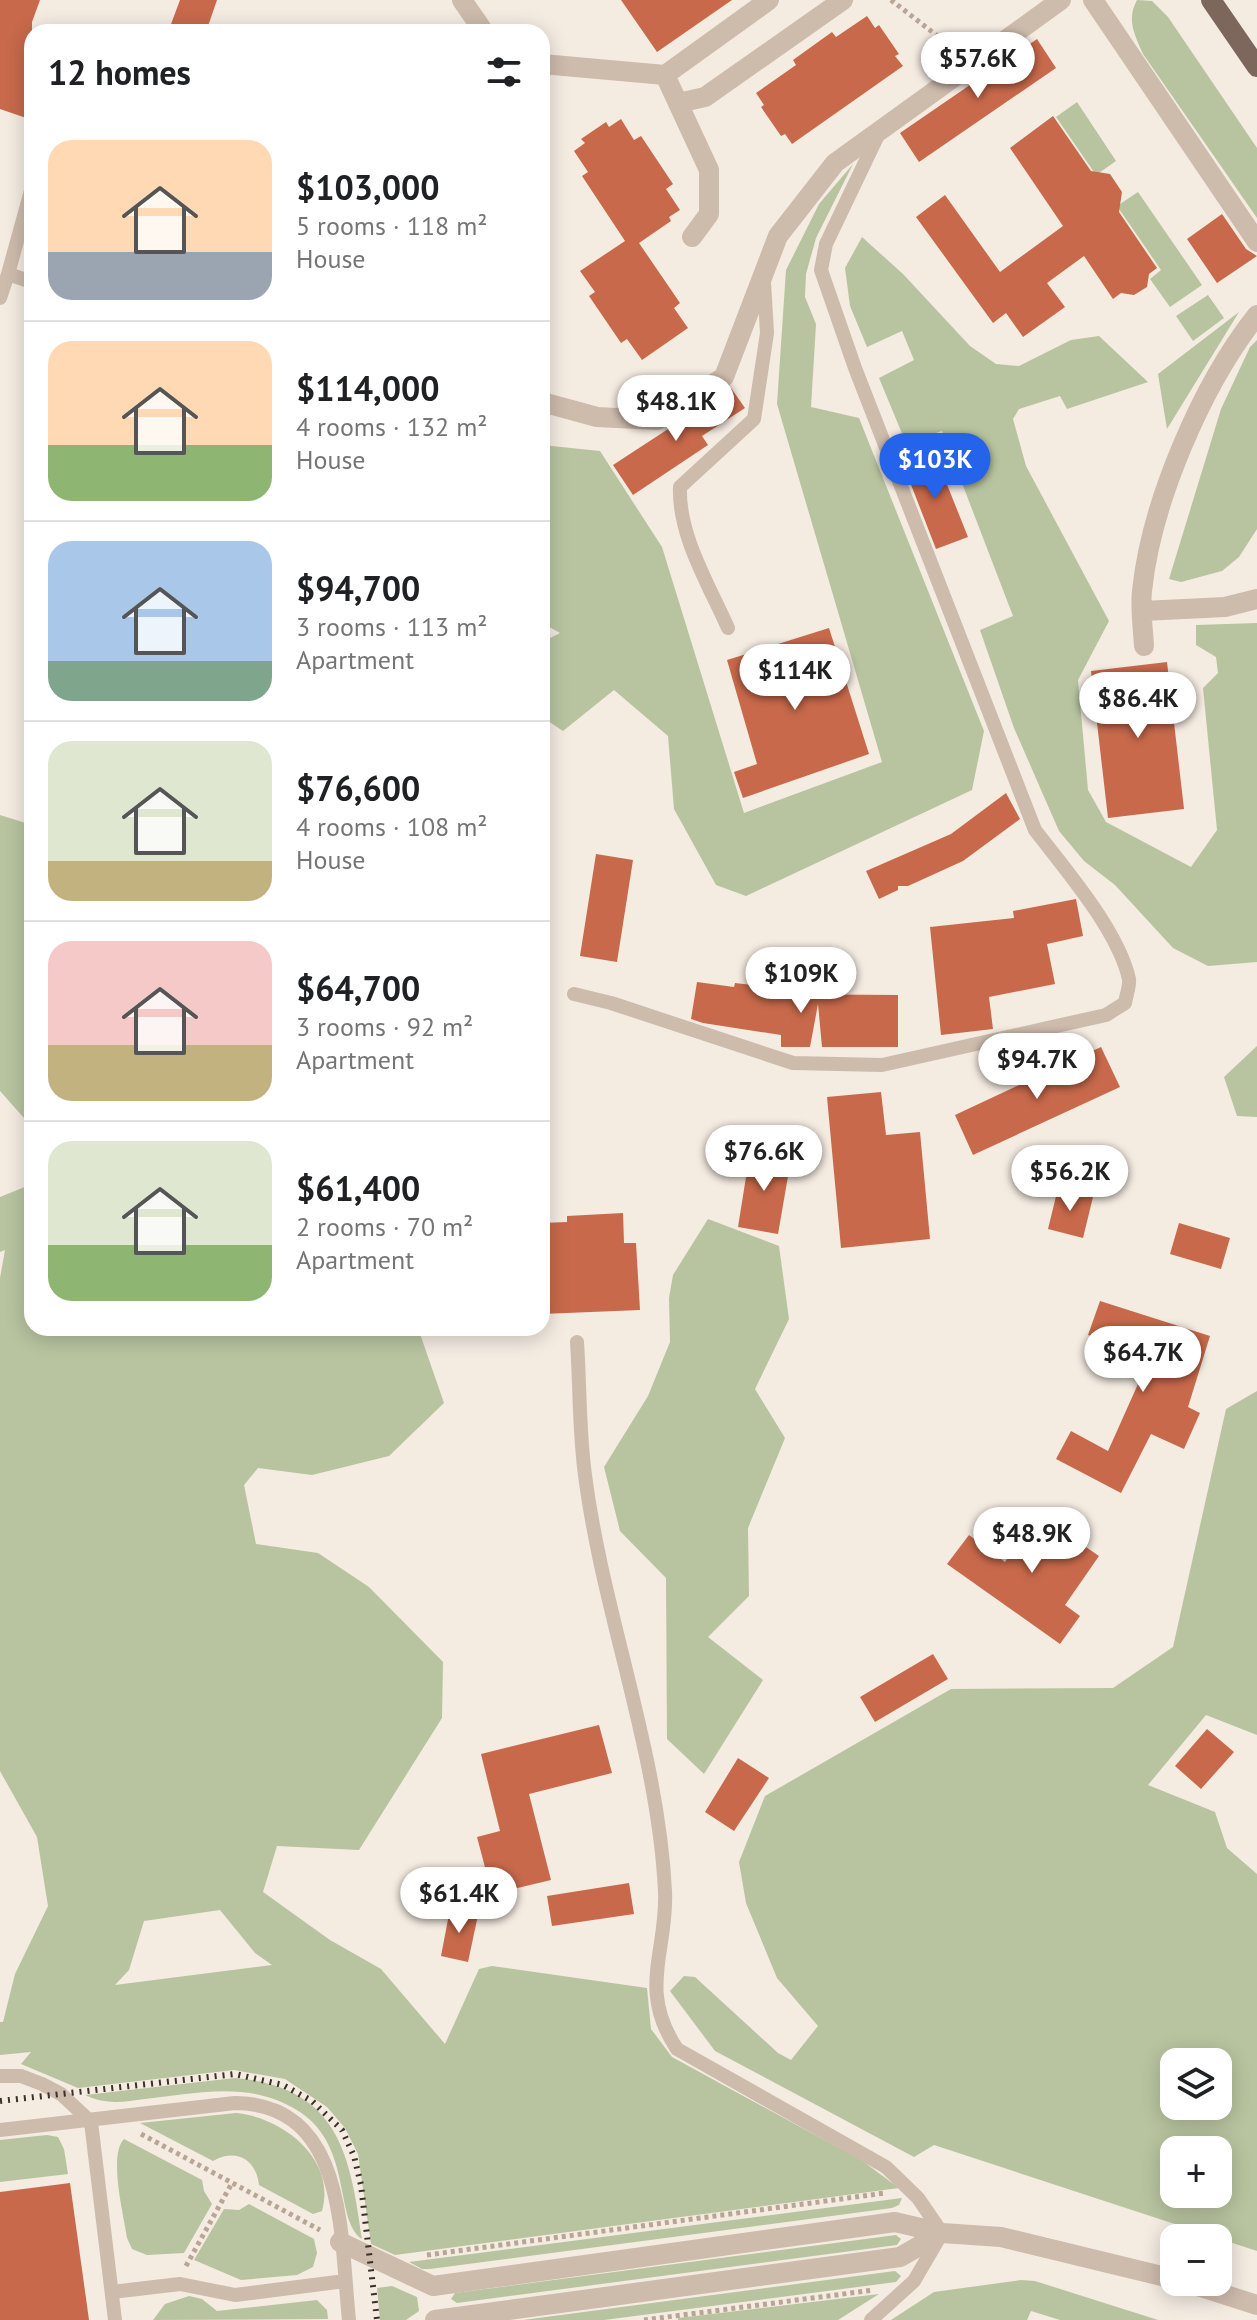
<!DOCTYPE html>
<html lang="en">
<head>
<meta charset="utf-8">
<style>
	:root { --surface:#fff; --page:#f2f2f2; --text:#202124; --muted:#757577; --line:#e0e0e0; --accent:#2563eb }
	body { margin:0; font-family:"PT Sans",sans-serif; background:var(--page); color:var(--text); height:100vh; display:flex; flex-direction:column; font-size:30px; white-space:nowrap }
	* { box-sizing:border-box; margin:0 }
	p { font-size:26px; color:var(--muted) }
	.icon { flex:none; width:44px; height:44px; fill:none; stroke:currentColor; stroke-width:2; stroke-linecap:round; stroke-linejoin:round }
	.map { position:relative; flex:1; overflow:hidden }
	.drawer { position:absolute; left:24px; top:24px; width:526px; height:1312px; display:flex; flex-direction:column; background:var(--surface); border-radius:24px; box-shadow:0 4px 20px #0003 }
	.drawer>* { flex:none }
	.fabs { position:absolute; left:1160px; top:2048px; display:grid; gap:16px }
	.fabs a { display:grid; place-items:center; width:72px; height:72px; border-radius:16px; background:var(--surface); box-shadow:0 4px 20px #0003; font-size:40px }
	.price { position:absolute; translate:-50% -68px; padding:0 18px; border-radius:28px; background:#fff; color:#222; font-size:26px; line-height:52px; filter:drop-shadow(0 2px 4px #0008) }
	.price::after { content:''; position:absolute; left:50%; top:48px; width:24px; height:18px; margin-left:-12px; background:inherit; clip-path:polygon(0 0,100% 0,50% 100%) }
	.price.active { background:var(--accent); color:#fff }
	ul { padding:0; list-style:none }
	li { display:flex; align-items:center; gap:24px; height:200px; padding:0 24px }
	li+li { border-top:2px solid var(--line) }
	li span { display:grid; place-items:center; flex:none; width:224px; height:160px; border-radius:24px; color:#555 }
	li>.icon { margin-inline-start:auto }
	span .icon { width:96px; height:96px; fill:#fffc; stroke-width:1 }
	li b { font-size:34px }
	h2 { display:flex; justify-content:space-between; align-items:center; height:96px; padding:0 24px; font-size:34px }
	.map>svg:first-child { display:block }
	.green { fill:#b8c4a0; fill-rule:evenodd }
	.building { fill:#c8694b }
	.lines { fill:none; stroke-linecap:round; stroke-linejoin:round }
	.path { stroke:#b9a596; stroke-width:5; stroke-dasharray:4 4; stroke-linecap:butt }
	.lane { stroke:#cdbbac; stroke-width:14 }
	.street { stroke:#cdbbac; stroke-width:20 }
	.primary { stroke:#7d675c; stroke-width:20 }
	.rail { stroke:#3b302b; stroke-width:6; stroke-dasharray:2 6; stroke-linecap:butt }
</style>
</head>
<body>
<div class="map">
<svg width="1257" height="2320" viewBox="0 0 1257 2320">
	<rect width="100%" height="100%" fill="#f4ebe1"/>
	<path class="green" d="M 1137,0 L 1152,1 L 1168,17 L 1257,148 L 1257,218 L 1143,54 C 1135,35 1126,20 1137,0 Z
		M 1077,102 L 1116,161 L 1096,175 L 1056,117 Z
		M 853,164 L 816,238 L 806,274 L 805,297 L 816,324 L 811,407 L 859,418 L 984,731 L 972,790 L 746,896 L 716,885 L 674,809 L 668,736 L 614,690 L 563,731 L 542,717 L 542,642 L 560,633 L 542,623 L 542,445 L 600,451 L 662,547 L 744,813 L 882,762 L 777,404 L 786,270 L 819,204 Z
		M 1138,192 L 1202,285 L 1170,307 L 1150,279 L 1161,270 L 1117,206 Z
		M 862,237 L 903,274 L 970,346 L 996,364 L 1019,366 L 1071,340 L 1099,336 L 1148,382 L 1067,409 L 1060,396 L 1019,409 L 1013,419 L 1026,466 L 1109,621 L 1078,680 L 1088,790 L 1106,822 L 1191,867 L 1217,830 L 1203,688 L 1218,673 L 1216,657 L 1196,645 L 1196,625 L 1257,623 L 1257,962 L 1208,966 L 1173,948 L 1115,885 L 1084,861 L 1059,831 L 1014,728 L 980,630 L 1013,616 L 942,431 L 906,443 L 879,378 L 914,360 L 902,331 L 867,347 L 850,306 L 845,268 Z
		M 1208,295 L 1224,318 L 1193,341 L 1176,316 Z
		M 1239,312 L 1167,429 L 1158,374 Z
		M 1257,340 L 1257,529 L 1239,557 L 1222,571 L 1181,582 L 1169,579 L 1221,409 L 1250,347 Z
		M 0,815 L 32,825 L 32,1127 L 0,1091 Z
		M 1257,1046 L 1257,1117 L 1237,1116 L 1224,1077 Z
		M 32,1184 L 32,1328 L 418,1328 L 444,1403 L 389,1456 L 312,1475 L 258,1468 L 244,1485 L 256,1544 L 318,1553 L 369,1587 L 443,1662 L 442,1718 L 359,1850 L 277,1846 L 263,1892 L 330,1940 L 381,1969 L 445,2044 L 479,1969 L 492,1966 L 647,1988 L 651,2029 L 672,2057 L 861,2160 L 899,2188 L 395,2255 L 371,2244 L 358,2154 L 345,2128 L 327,2107 L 285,2079 L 234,2070 L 78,2088 L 21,2064 L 31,2052 L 0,2055 L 0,2022 L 3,2022 L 15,1974 L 48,1906 L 37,1837 L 0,1771 L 0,1278 L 5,1250 L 0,1252 L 0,1197 ZM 220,1910 L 255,1953 L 272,1965 L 115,1985 L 129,1970 L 144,1921 Z
		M 708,1219 L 779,1246 L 789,1319 L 755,1389 L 785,1438 L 748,1528 L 749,1596 L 708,1637 L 763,1680 L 704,1774 L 667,1739 L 666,1578 L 620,1531 L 604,1467 L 648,1396 L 670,1342 L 669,1298 L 673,1275 Z
		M 1257,1391 L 1257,1735 L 1206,1715 L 1148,1785 L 1215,1812 L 1227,1848 L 1257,1874 L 1257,2251 L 934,2145 L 914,2157 L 715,2051 L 670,1991 L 684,1976 L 695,1977 L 778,2053 L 791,2060 L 818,2026 L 777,1978 L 746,1903 L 739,1862 L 765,1796 L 951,1689 L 1113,1688 L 1173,1647 L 1226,1409 ZM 1174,2062 L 1218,2062 L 1218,2106 L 1174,2106 ZM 1174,2150 L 1218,2150 L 1218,2194 L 1174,2194 Z
		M 235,2078 C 338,2087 350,2153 362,2239 C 334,2221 353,2147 300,2112 C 251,2080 199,2093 145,2099 C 123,2102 106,2105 85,2095 Z
		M 236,2113 C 281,2117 337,2158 322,2211 L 313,2214 L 259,2185 C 256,2159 236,2148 213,2161 L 140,2123 Z
		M 47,2135 L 58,2137 L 64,2149 L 68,2174 L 0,2182 L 0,2140 Z
		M 124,2139 L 202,2180 L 204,2191 L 212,2204 L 184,2253 L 147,2255 L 132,2249 L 127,2238 C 124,2216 108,2155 124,2139 Z
		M 902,2198 L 899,2205 L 892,2208 L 430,2269 L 422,2269 L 409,2262 Z
		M 249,2204 L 314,2239 L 317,2253 L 313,2267 L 297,2275 L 241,2280 L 194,2260 L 224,2209 L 239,2210 Z
		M 896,2235 L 901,2239 L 897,2245 L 457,2303 L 451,2299 L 455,2293 Z
		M 895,2271 L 901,2276 L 896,2282 L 604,2320 L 523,2320 Z
		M 1021,2280 L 1035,2281 L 1158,2320 L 1060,2320 L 1031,2311 L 1027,2320 L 891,2320 L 934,2292 Z
		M 392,2286 L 417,2297 L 419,2311 L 406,2320 L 380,2320 L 377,2288 Z
		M 879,2294 L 838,2320 L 678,2320 L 678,2318 Z
		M 189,2296 L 202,2299 L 217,2311 L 317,2300 L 327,2310 L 328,2319 L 153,2320 L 165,2304 Z"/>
	<path class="building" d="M 0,0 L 40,0 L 32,22 L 32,120 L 0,109 Z
		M 180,0 L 217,0 L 206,32 L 168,32 Z
		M 621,0 L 732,0 L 657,52 Z
		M 867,16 L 875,28 L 879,25 L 899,54 L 895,56 L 903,66 L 792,144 L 785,134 L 781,136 L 761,107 L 764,105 L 756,93 L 796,65 L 793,60 L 832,32 L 836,37 Z
		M 1037,39 L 1056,68 L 919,162 L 900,133 Z
		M 1053,116 L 1091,171 L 1110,174 L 1122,192 L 1119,212 L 1157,268 L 1149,274 L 1147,287 L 1134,295 L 1121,293 L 1113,299 L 1084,256 L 1047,283 L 1065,307 L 1023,337 L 1006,313 L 993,323 L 916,217 L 945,195 L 1000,272 L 1063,226 L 1010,148 Z
		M 621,119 L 634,140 L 641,136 L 673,184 L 666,189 L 680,210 L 669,217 L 671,221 L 639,243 L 680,303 L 674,308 L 688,328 L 642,360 L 627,339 L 621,343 L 589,296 L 595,292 L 580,271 L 625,241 L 582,176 L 588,172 L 574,151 L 585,143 L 581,139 L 606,122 L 609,127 Z
		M 1222,214 L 1246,249 L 1257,256 L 1217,283 L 1187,239 Z
		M 731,388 L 745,408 L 702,436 L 708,445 L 633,495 L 613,465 Z
		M 934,452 L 968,537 L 936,549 L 903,464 Z
		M 829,628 L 869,754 L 743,798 L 734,772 L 757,764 L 727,660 Z
		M 1167,662 L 1184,809 L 1108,818 L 1091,671 Z
		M 1006,793 L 1020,819 L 963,861 L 908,886 L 898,886 L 898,890 L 879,899 L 866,871 L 951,834 Z
		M 596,854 L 633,860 L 617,962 L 580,956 Z
		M 1076,899 L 1083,936 L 1047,944 L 1055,984 L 989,997 L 993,1029 L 941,1035 L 930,927 L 1014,918 L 1013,911 Z
		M 697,982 L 734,987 L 735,983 L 761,986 L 760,994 L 898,995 L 898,1047 L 822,1047 L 818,1004 L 810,1047 L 781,1047 L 781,1035 L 703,1023 L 691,1019 Z
		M 1101,1047 L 1120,1087 L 973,1155 L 955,1115 L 1034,1078 L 1049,1077 L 1049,1071 Z
		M 881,1092 L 886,1135 L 920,1132 L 930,1239 L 841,1248 L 827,1097 Z
		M 750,1152 L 791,1159 L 778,1234 L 738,1227 Z
		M 1058,1188 L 1093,1197 L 1083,1238 L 1048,1229 Z
		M 623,1213 L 624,1243 L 636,1243 L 640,1310 L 542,1314 L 542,1223 L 567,1222 L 567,1216 Z
		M 1179,1223 L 1230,1238 L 1221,1269 L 1170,1254 Z
		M 1100,1301 L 1210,1336 L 1188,1407 L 1200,1413 L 1184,1449 L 1151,1434 L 1121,1493 L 1056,1459 L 1071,1431 L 1108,1451 L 1151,1355 L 1088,1335 Z
		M 1038,1514 L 1099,1556 L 1065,1605 L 1080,1616 L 1060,1644 L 947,1564 L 969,1535 L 1005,1562 Z
		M 933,1654 L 948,1679 L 875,1722 L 860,1697 Z
		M 599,1725 L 612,1773 L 529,1794 L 551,1880 L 492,1894 L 477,1837 L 500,1831 L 481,1754 Z
		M 1207,1729 L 1234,1752 L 1201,1789 L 1175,1766 Z
		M 738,1758 L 769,1778 L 734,1831 L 705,1812 Z
		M 629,1883 L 634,1914 L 552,1926 L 547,1896 Z
		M 450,1909 L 478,1915 L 468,1962 L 441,1956 Z
		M 70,2183 L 89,2320 L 0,2320 L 0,2192 Z"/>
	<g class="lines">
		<path class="path" d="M 891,0 L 953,48
			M 141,2134 L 320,2230
			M 427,2255 L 885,2193
			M 186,2266 L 232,2183
			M 644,2320 L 874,2290"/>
		<path class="lane" d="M 32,187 L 8,274 L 32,282
			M 0,298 L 8,274
			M 728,628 C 709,585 678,535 680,487 L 754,419 L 767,333 L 764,282
			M 574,994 L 611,1003 L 793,1063 L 882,1065 L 1106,1015 L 1125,1003 C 1126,996 1130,986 1129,979 C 1118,930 1065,869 1035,830 L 855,368 L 821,270 L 826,244 L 880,131
			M 577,1342 C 580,1386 579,1432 585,1475 C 603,1615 658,1750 665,1891 C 668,1951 637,1989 677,2049 L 886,2167 L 918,2198 L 942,2233 L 914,2281 L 871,2320
			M 0,2076 L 21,2076 L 42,2084 L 61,2094 L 91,2122 L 115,2320
			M 0,2130 L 235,2103 C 348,2104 340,2238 349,2320
			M 112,2292 L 180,2284 L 235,2295 L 345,2281"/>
		<path class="street" d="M 462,0 L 484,32
			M 1093,0 L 1257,242
			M 542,64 L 665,75 L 769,0
			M 665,75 L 709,170 L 709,214 L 692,237
			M 678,103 L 705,97 L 843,0
			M 542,402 L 597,417 L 657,420 L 724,377 L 778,236 L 835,163 L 1061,0
			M 1143,611 L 1225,607 L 1257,599
			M 1144,646 C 1143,628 1140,608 1142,591 C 1151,503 1202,384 1257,315
			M 340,2242 L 433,2286 L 895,2222 L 942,2233 L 1001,2237 L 1174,2279
			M 1185,2282 L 1257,2305
			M 435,2320 L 900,2257 L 942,2233"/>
		<path class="primary" d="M 1211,0 L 1257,67"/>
		<path class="rail" d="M 0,2101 L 235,2074 L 283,2085 L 312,2101 L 342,2130 L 354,2156 L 361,2185 L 377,2320"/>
	</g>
</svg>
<div class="fabs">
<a><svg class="icon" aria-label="layers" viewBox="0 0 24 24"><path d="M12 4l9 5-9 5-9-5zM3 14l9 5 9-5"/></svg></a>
<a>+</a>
<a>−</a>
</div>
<b class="price" style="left:978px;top:100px">$57.6K</b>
<b class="price" style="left:676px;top:443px">$48.1K</b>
<b class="price active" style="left:935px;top:501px">$103K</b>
<b class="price" style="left:795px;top:712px">$114K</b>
<b class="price" style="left:1138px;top:740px">$86.4K</b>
<b class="price" style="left:801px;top:1015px">$109K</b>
<b class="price" style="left:1037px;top:1101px">$94.7K</b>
<b class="price" style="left:764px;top:1193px">$76.6K</b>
<b class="price" style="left:1070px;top:1213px">$56.2K</b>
<b class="price" style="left:1143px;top:1394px">$64.7K</b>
<b class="price" style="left:1032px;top:1575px">$48.9K</b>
<b class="price" style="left:459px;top:1935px">$61.4K</b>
<section class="drawer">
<h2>12 homes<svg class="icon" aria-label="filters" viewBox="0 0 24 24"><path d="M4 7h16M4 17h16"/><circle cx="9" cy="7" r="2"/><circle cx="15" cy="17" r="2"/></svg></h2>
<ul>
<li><span style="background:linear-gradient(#ffd9b3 70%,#9aa5b1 0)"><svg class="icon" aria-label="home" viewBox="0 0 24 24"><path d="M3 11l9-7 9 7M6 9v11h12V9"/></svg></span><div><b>$103,000</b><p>5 rooms · 118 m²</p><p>House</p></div></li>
<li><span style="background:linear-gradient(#ffd9b3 65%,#8fb573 0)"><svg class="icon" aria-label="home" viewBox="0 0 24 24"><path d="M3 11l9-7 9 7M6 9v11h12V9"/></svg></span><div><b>$114,000</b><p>4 rooms · 132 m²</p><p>House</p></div></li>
<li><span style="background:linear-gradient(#a9c7e8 75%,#7fa58c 0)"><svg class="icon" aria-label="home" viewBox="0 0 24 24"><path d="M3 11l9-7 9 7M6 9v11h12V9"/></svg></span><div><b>$94,700</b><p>3 rooms · 113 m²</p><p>Apartment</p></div></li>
<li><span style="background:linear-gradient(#dfe7d0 75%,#c2b280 0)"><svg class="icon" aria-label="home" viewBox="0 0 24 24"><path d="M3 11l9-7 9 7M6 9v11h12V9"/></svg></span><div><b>$76,600</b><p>4 rooms · 108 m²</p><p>House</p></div></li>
<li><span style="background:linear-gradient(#f6c9c9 65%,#c2b280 0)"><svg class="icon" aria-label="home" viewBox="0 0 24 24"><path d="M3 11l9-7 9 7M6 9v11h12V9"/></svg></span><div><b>$64,700</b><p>3 rooms · 92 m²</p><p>Apartment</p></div></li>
<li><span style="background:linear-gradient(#dfe7d0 65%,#8fb573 0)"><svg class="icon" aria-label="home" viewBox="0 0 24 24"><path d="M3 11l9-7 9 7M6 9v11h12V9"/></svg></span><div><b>$61,400</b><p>2 rooms · 70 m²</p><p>Apartment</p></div></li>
</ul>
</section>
</div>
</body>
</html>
